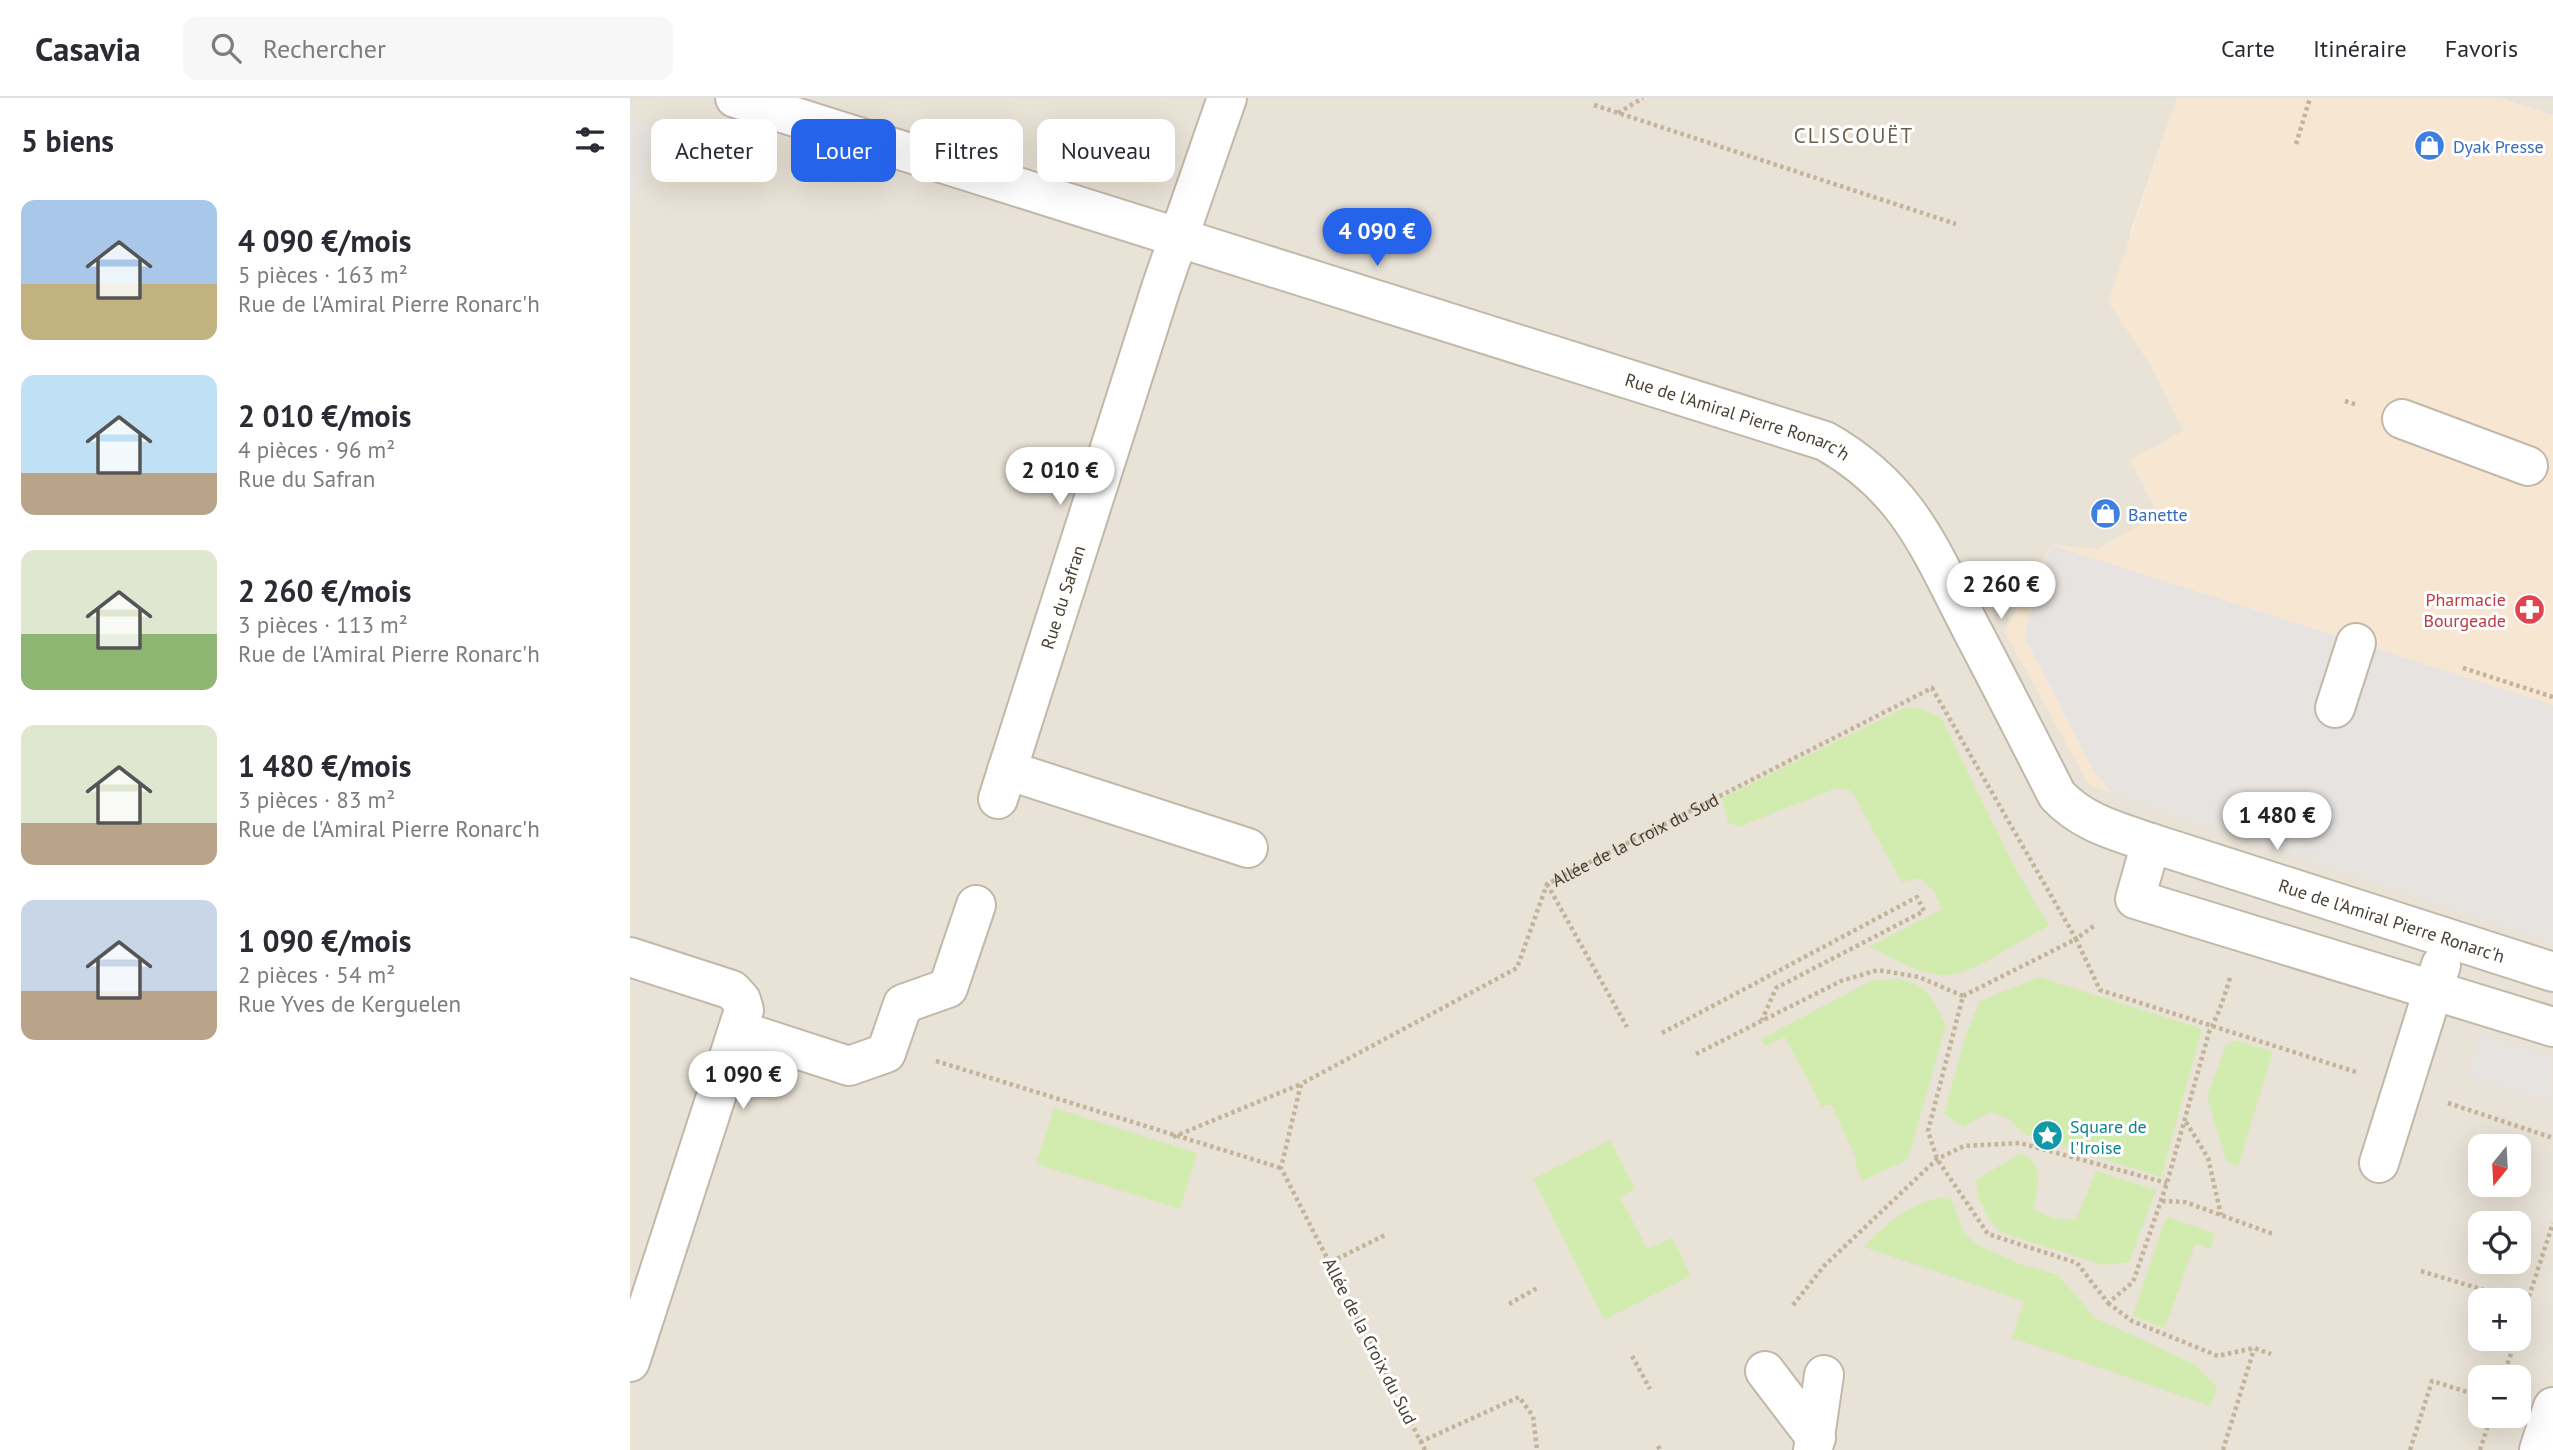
<!DOCTYPE html>
<html lang="fr">
<head>
<meta charset="utf-8">
<style>
	:root { --surface:#fff; --page:#f7f7f7; --text:#2b2b33; --muted:#7c7c81; --line:#e1e1e2; --accent:#2563eb }
	body { margin:0; font-family:"PT Sans",sans-serif; background:var(--page); color:var(--text); height:100vh; display:flex; flex-direction:column; font-size:26px; white-space:nowrap }
	* { box-sizing:border-box; margin:0 }
	p { font-size:23px; color:var(--muted) }
	.icon { flex:none; width:38px; height:38px; fill:none; stroke:currentColor; stroke-width:2; stroke-linecap:round; stroke-linejoin:round }
	.map { position:relative; flex:1; overflow:hidden }
	.panel { display:flex; flex-direction:column; background:var(--surface); width:630px }
	.panel>* { flex:none }
	.hud { position:absolute; left:21px; top:21px; width:665px; height:63px; display:flex; gap:14px }
	.needle { width:46px; rotate:198deg }
	.buttons { position:absolute; left:1838px; top:1036px; display:grid; gap:14px }
	.buttons a { display:grid; place-items:center; width:63px; height:63px; border-radius:14px; background:var(--surface); box-shadow:0 7px 28px #0002; font-size:35px }
	.price { position:absolute; translate:-50% -60px; padding:0 16px; border-radius:24px; background:#fff; color:#222; font-size:23px; line-height:46px; filter:drop-shadow(0 2px 4px #0008) }
	.price::after { content:''; position:absolute; left:50%; top:42px; width:21px; height:16px; margin-left:-10px; background:inherit; clip-path:polygon(0 0,100% 0,50% 100%) }
	.price.active { background:var(--accent); color:#fff }
	ul { padding:0; list-style:none }
	li { display:flex; align-items:center; gap:21px; height:175px; padding:0 21px }
	li span { display:grid; place-items:center; flex:none; width:196px; height:140px; border-radius:14px; color:#555 }
	li>.icon { margin-inline-start:auto }
	span .icon { width:84px; height:84px; fill:#fffc; stroke-width:1 }
	li b { font-size:30px }
	h2 { display:flex; justify-content:space-between; align-items:center; height:84px; padding:0 21px; font-size:30px }
	.pill { padding:0 24px; border-radius:14px; background:var(--surface); box-shadow:0 7px 28px #0002; font-size:24px; line-height:63px }
	.pill.active { background:var(--accent); color:#fff }
	header { display:flex; align-items:center; gap:42px; box-sizing:border-box; height:98px; padding:0 35px; background:var(--surface); border-bottom:2px solid var(--line) }
	header strong { font-size:33px }
	nav { display:flex; gap:38px; margin-inline-start:auto; font-size:24px }
	.search { width:490px; height:63px; background:var(--page); display:flex; align-items:center; gap:18px; box-sizing:border-box; padding:0 24px; border-radius:14px; color:var(--muted); font-size:26px }
	main { display:flex; flex:1; min-height:0 }
	.map>svg:first-child { display:block }
	.residential { fill:#e9e2d6; fill-rule:evenodd }
	.commercial { fill:#f7e6d2 }
	.green { fill:#d2ebaf }
	.parking { fill:#e6e3e0 }
	.lines { fill:none; stroke-linecap:round; stroke-linejoin:round }
	.minor-casing { stroke:#c1b8aa; stroke-width:42 }
	.path { stroke:#c3b39a; stroke-width:4.5; stroke-dasharray:3.5 3.5; stroke-linecap:butt }
	.minor { stroke:#fff; stroke-width:38 }
	.labels { text-anchor:middle; dominant-baseline:central; stroke-width:6; stroke-linejoin:round; paint-order:stroke }
	.shop-label { font-size:18px; fill:#366cbe; stroke:#fff; text-anchor:start }
	.street-label { font-size:18px; fill:#494136; stroke:#fff }
	.health-label { font-size:18px; fill:#be3a42; stroke:#fff; text-anchor:end }
	.culture-label { font-size:18px; fill:#0d838f; stroke:#fff; text-anchor:start }
	.quarter-label { font-size:21px; letter-spacing:2px; fill:#6c5e4d; stroke:#fff }
</style>
</head>
<body>
<header>
<strong>Casavia</strong>
<div class="search"><svg class="icon" aria-label="search" viewBox="0 0 24 24"><circle cx="10" cy="10" r="6"/><path d="M15 15l6 6"/></svg>Rechercher</div>
<nav><a>Carte</a><a>Itinéraire</a><a>Favoris</a></nav>
</header>
<main>
<section class="panel">
<h2>5 biens<svg class="icon" aria-label="filters" viewBox="0 0 24 24"><path d="M4 7h16M4 17h16"/><circle cx="9" cy="7" r="2"/><circle cx="15" cy="17" r="2"/></svg></h2>
<ul>
<li><span style="background:linear-gradient(#a9c7e8 60%,#c2b280 0)"><svg class="icon" aria-label="home" viewBox="0 0 24 24"><path d="M3 11l9-7 9 7M6 9v11h12V9"/></svg></span><div><b>4 090 €/mois</b><p>5 pièces · 163 m²</p><p>Rue de l'Amiral Pierre Ronarc'h</p></div></li>
<li><span style="background:linear-gradient(#bfe0f5 70%,#b9a48a 0)"><svg class="icon" aria-label="home" viewBox="0 0 24 24"><path d="M3 11l9-7 9 7M6 9v11h12V9"/></svg></span><div><b>2 010 €/mois</b><p>4 pièces · 96 m²</p><p>Rue du Safran</p></div></li>
<li><span style="background:linear-gradient(#dfe7d0 60%,#8fb573 0)"><svg class="icon" aria-label="home" viewBox="0 0 24 24"><path d="M3 11l9-7 9 7M6 9v11h12V9"/></svg></span><div><b>2 260 €/mois</b><p>3 pièces · 113 m²</p><p>Rue de l'Amiral Pierre Ronarc'h</p></div></li>
<li><span style="background:linear-gradient(#dfe7d0 70%,#b9a48a 0)"><svg class="icon" aria-label="home" viewBox="0 0 24 24"><path d="M3 11l9-7 9 7M6 9v11h12V9"/></svg></span><div><b>1 480 €/mois</b><p>3 pièces · 83 m²</p><p>Rue de l'Amiral Pierre Ronarc'h</p></div></li>
<li><span style="background:linear-gradient(#c9d6e8 65%,#b9a48a 0)"><svg class="icon" aria-label="home" viewBox="0 0 24 24"><path d="M3 11l9-7 9 7M6 9v11h12V9"/></svg></span><div><b>1 090 €/mois</b><p>2 pièces · 54 m²</p><p>Rue Yves de Kerguelen</p></div></li>
</ul>
</section>
<div class="map">
<svg width="1923" height="1352" viewBox="0 0 1923 1352">
	<rect width="100%" height="100%" fill="#f5f0e8"/>
	<path class="residential" d="M 0,0 L 1547,0 L 1500,135 L 1523,271 L 1553,333 L 1501,362 L 1529,418 L 1467,451 L 1421,447 L 1459,687 L 1923,845 L 1923,1352 L 0,1352 ZM 1850,1048 L 1888,1048 L 1888,1087 L 1850,1087 ZM 1850,1125 L 1888,1125 L 1888,1164 L 1850,1164 ZM 1850,1202 L 1888,1202 L 1888,1241 L 1850,1241 ZM 1850,1279 L 1888,1279 L 1888,1318 L 1850,1318 Z
		M 1869,0 L 1923,0 L 1923,17 Z"/>
	<path class="commercial" d="M 1547,0 L 1869,0 L 1923,17 L 1923,845 L 1459,687 L 1374,533 L 1421,447 L 1467,451 L 1529,418 L 1501,362 L 1553,333 L 1523,271 L 1478,204 Z"/>
	<path class="green" d="M 1276,609 L 1290,611 L 1311,620 L 1386,772 L 1419,828 C 1390,840 1340,881 1310,877 C 1285,874 1261,859 1239,849 L 1312,811 L 1304,794 L 1291,780 L 1271,784 L 1222,693 L 1207,690 L 1108,729 L 1098,724 L 1092,700 Z
		M 1409,879 L 1572,931 L 1531,1079 L 1392,1035 L 1380,1021 L 1360,1014 L 1333,1029 L 1314,1016 L 1335,939 L 1350,903 Z
		M 1267,881 C 1299,886 1302,900 1316,927 L 1278,1061 L 1233,1083 L 1225,1065 L 1227,1062 L 1201,1006 L 1192,1009 L 1155,939 L 1135,948 L 1131,941 L 1241,883 Z
		M 1606,943 L 1643,953 L 1608,1069 L 1596,1062 L 1577,999 L 1596,947 Z
		M 424,1010 L 567,1055 L 550,1111 L 406,1066 Z
		M 980,1042 L 1005,1090 L 990,1099 L 1017,1151 L 1042,1140 L 1061,1178 L 974,1222 L 903,1081 Z
		M 1391,1055 C 1417,1068 1407,1087 1404,1111 L 1423,1120 L 1446,1122 L 1466,1073 L 1526,1092 L 1499,1164 L 1473,1167 L 1370,1134 L 1358,1120 L 1348,1098 L 1346,1082 Z
		M 1311,1099 L 1321,1101 L 1335,1136 L 1346,1146 L 1390,1166 L 1428,1177 L 1465,1220 L 1564,1266 L 1587,1289 L 1581,1308 L 1382,1240 L 1394,1203 L 1234,1149 C 1257,1124 1278,1108 1311,1099 Z
		M 1536,1119 L 1585,1135 L 1580,1151 L 1565,1146 L 1535,1230 L 1503,1218 Z"/>
	<path class="parking" d="M 0,22 L 29,31 L 0,117 Z
		M 1421,447 L 1923,607 L 1923,845 L 1482,695 L 1463,671 L 1394,538 Z
		M 1851,937 L 1923,959 L 1921,1004 L 1837,978 Z"/>
	<g class="lines">
		<defs>
			<g id="minor">
				<path id="s2" d="M 105,0 L 1195,343 C 1278,390 1300,451 1342,532 C 1371,587 1399,642 1427,697 C 1453,725 1486,733 1521,745 L 1923,874"/>
				<path d="M 1772,321 L 1898,368"/>
				<path d="M 1705,610 L 1726,545"/>
				<path d="M 377,672 L 618,750"/>
				<path id="s3" d="M 368,701 L 531,190 L 597,0"/>
				<path d="M 1521,745 L 1505,801 L 1923,929"/>
				<path d="M 0,859 L 102,892 L 111,902 L 114,912 L 0,1264"/>
				<path d="M 108,932 L 219,968 L 256,955 L 273,906 L 318,890 L 346,807"/>
				<path d="M 1749,1065 L 1811,867"/>
				<path d="M 1135,1273 L 1186,1340"/>
				<path d="M 1183,1352 L 1194,1277"/>
				<path d="M 1909,1352 L 1923,1309"/>
			</g>
		</defs>
		<use href="#minor" class="minor-casing"/>
		<g class="path">
			<path d="M 964,7 L 1326,126"/>
			<path d="M 988,15 L 1013,0"/>
			<path d="M 1666,46 L 1680,0"/>
			<path d="M 1715,303 L 1727,307"/>
			<path d="M 1833,570 L 1923,599"/>
			<path d="M 917,786 L 997,929"/>
			<path d="M 1600,880 C 1594,899 1589,916 1579,934 L 1537,1085 L 1503,1184 L 1478,1205 L 1447,1165 L 1358,1136 L 1307,1061 L 1298,1033 L 1333,898 L 1446,841 L 1470,892 L 1726,974"/>
			<path d="M 1032,935 L 1287,799 L 1294,813 L 1146,890 L 1132,922"/>
			<path d="M 1066,956 L 1211,883 L 1248,872 L 1289,879 L 1333,898"/>
			<path d="M 306,963 L 651,1070"/>
			<path d="M 1818,1005 L 1923,1040"/>
			<path d="M 1556,1024 L 1578,1060 L 1591,1117"/>
			<path d="M 543,1039 L 671,986"/>
			<path d="M 1532,1103 L 1555,1104 L 1643,1136"/>
			<path d="M 701,1164 L 755,1137"/>
			<path d="M 1791,1173 L 1897,1205"/>
			<path d="M 1478,1205 L 1502,1223 L 1588,1258 L 1624,1250 L 1641,1256"/>
			<path d="M 879,1206 L 907,1190"/>
			<path d="M 1163,1207 L 1194,1168 L 1307,1061 L 1334,1048 L 1390,1045 L 1537,1085"/>
			<path d="M 1888,1232 L 1923,1125"/>
			<path d="M 1002,1258 L 1020,1291"/>
			<path d="M 1873,1279 L 1886,1241"/>
			<path d="M 790,1344 L 889,1299 L 903,1318 L 907,1352"/>
			<path d="M 1028,1348 L 1030,1352"/>
			<path id="s1" d="M 795,1352 L 651,1070 L 671,986 L 887,870 L 917,786 L 1302,590 L 1446,841 L 1465,827"/>
			<path d="M 1593,1352 L 1624,1251"/>
			<path d="M 1780,1352 L 1802,1283 L 1850,1298"/>
			<path d="M 1850,1352 L 1861,1318"/>
		</g>
		<use href="#minor" class="minor"/>
	</g>
	<defs>
		<symbol id="shop-disc" viewBox="-11 -11 22 22"><circle r="9.5" fill="#3f7fe0" stroke="#fff"/><path d="M-5-2.5h2.3a2.7 3.5 0 0 1 5.4 0H5L5.5 6h-11ZM-1.5-2.5h3a1.5 2.3 0 0 0-3 0Z" fill="#fff"/></symbol>
		<symbol id="pharmacy-disc" viewBox="-11 -11 22 22"><circle r="9.5" fill="#e0444e" stroke="#fff"/><path d="M-2-6h4v4h4v4h-4v4h-4v-4h-4v-4h4Z" fill="#fff"/></symbol>
		<symbol id="sight-disc" viewBox="-11 -11 22 22"><circle r="9.5" fill="#0f9aa8" stroke="#fff"/><path d="M0-6L1.8-2.2L6-1.7L2.9 1.2L3.7 5.4L0 3.3L-3.7 5.4L-2.9 1.2L-6-1.7L-1.8-2.2Z" fill="#fff"/></symbol>
	</defs>
	<g fill-rule="evenodd">
		<use href="#shop-disc" x="1782" y="30" width="35" height="35"/>
		<use href="#shop-disc" x="1458" y="398" width="35" height="35"/>
		<use href="#pharmacy-disc" x="1882" y="494" width="35" height="35"/>
		<use href="#sight-disc" x="1400" y="1020" width="35" height="35"/>
	</g>
	<g class="labels">
		<g class="shop-label">
			<text x="1823" y="48">Dyak Presse</text>
			<text x="1498" y="416">Banette</text>
		</g>
		<g class="street-label">
			<text stroke="none"><textPath href="#s2" startOffset="1052">Rue de l'Amiral Pierre Ronarc'h</textPath></text>
			<text stroke="none"><textPath href="#s3" startOffset="212">Rue du Safran</textPath></text>
			<text stroke="none"><textPath href="#s1" startOffset="836">Allée de la Croix du Sud</textPath></text>
			<text stroke="none"><textPath href="#s2" startOffset="1932">Rue de l'Amiral Pierre Ronarc'h</textPath></text>
			<text transform="translate(740 1243) rotate(63)">Allée de la Croix du Sud</text>
		</g>
		<g class="health-label">
			<text x="1876" y="501">Pharmacie<tspan x="1876" dy="21">Bourgeade</tspan></text>
		</g>
		<g class="culture-label">
			<text x="1440" y="1028">Square de<tspan x="1440" dy="21">l'Iroise</tspan></text>
		</g>
		<g class="quarter-label">
			<text x="1224" y="37">CLISCOUËT</text>
		</g>
	</g>
</svg>
<div class="buttons">
<a><svg class="needle" viewBox="-14 -14 28 28"><path d="M0-13l5 13h-10z" fill="#e53935"/><path d="M0 13l5-13h-10z" fill="#7c7c81"/></svg></a>
<a><svg class="icon" aria-label="locate" viewBox="0 0 24 24"><circle cx="12" cy="12" r="6"/><path d="M12 2v4M12 18v4M2 12h4M18 12h4"/></svg></a>
<a>+</a>
<a>−</a>
</div>
<b class="price active" style="left:747px;top:170px">4 090 €</b>
<b class="price" style="left:430px;top:409px">2 010 €</b>
<b class="price" style="left:1371px;top:523px">2 260 €</b>
<b class="price" style="left:1647px;top:754px">1 480 €</b>
<b class="price" style="left:113px;top:1013px">1 090 €</b>
<div class="hud">
<a class="pill">Acheter</a>
<a class="pill active">Louer</a>
<a class="pill">Filtres</a>
<a class="pill">Nouveau</a>
</div>
</div>
</main>
</body>
</html>
